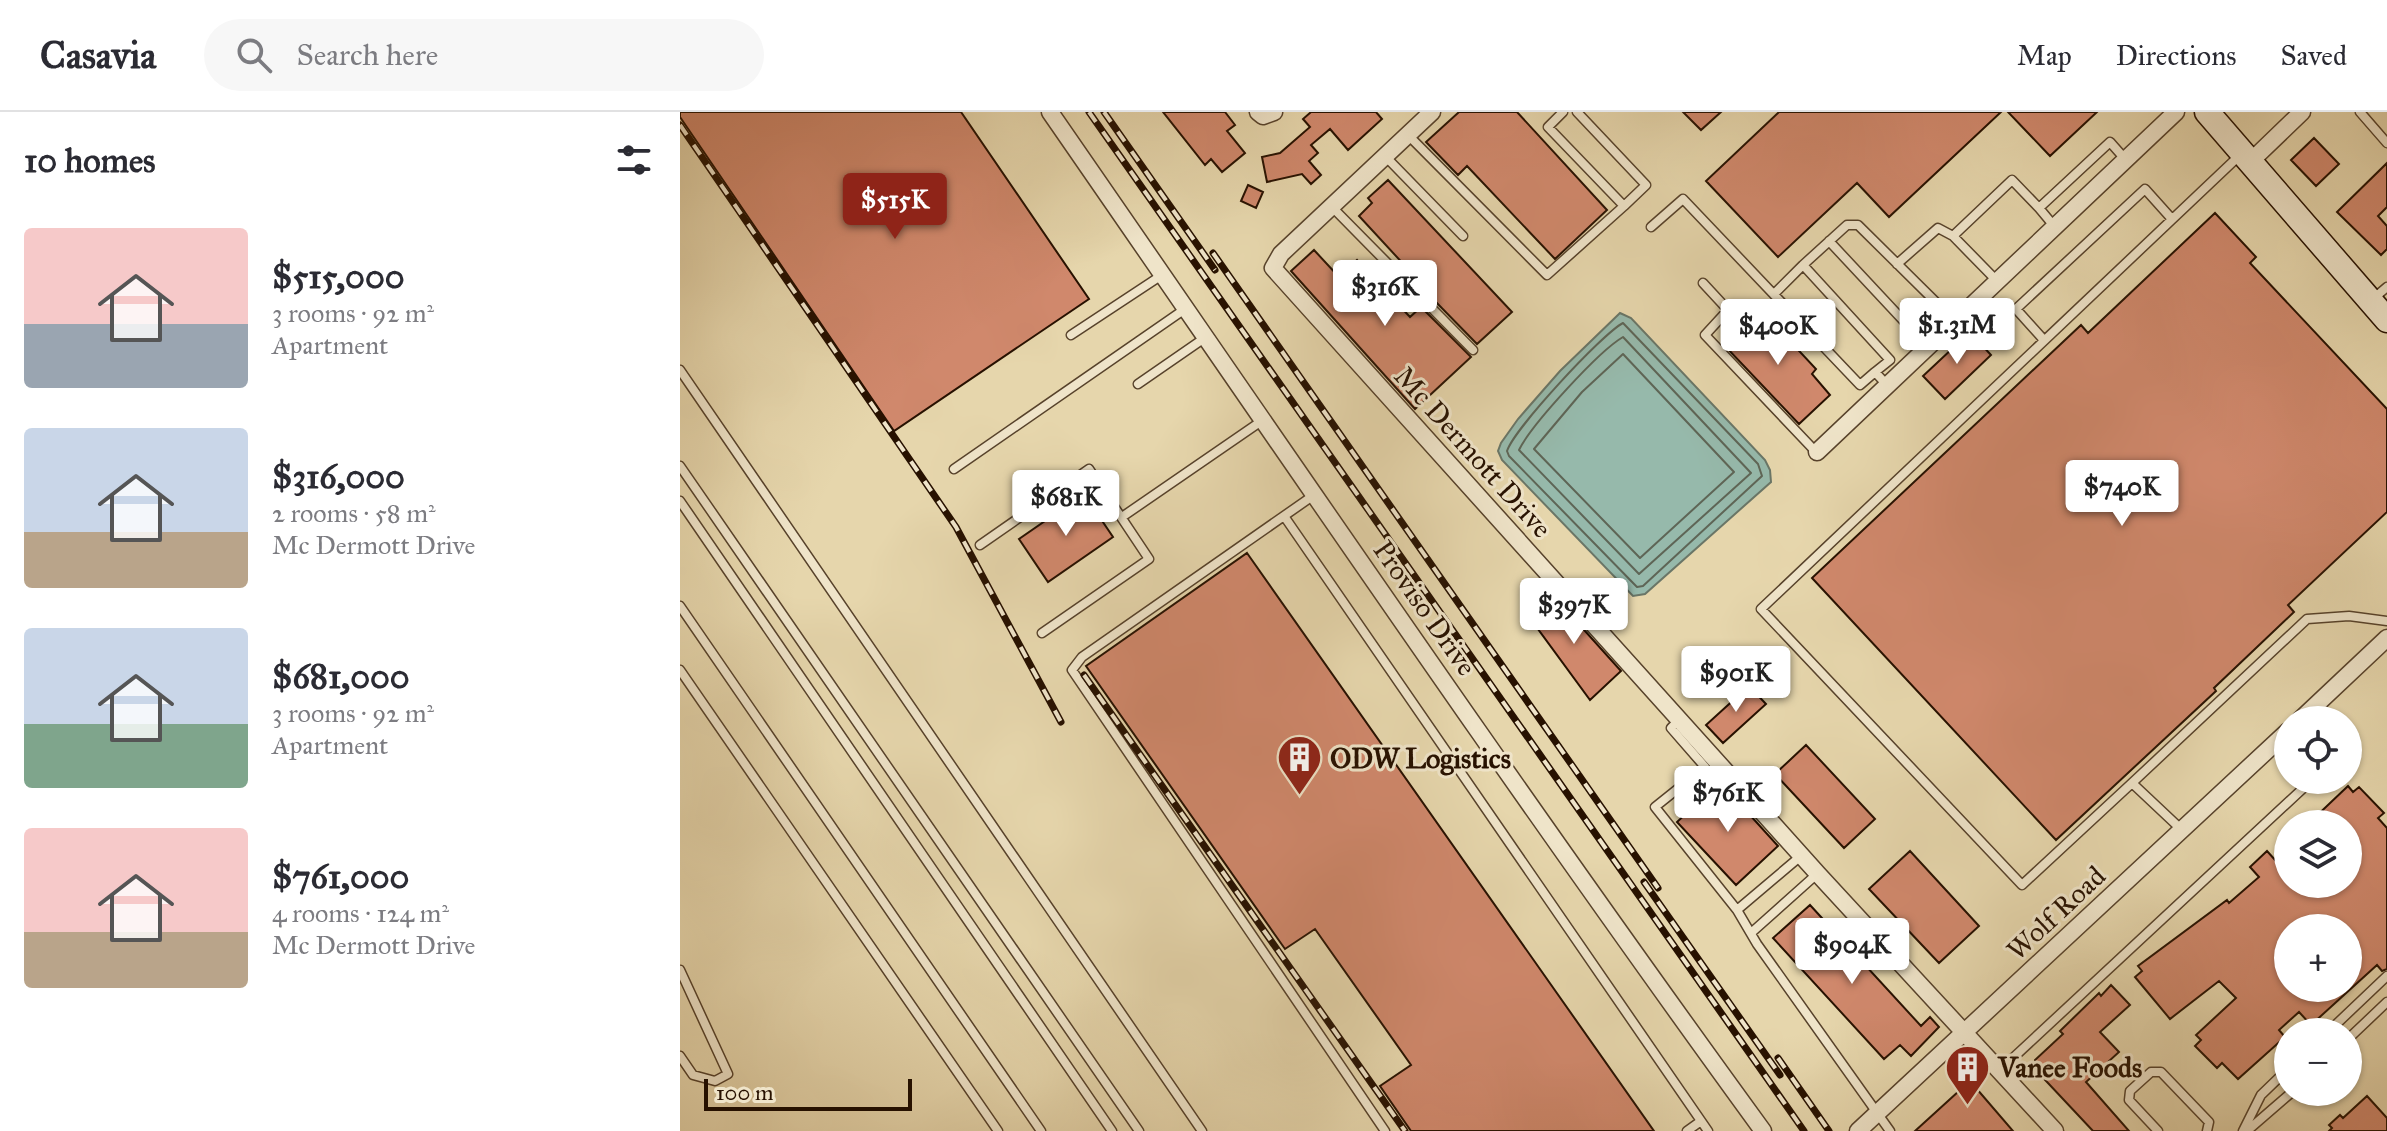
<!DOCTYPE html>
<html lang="en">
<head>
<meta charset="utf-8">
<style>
	:root { --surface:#fff; --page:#f7f7f7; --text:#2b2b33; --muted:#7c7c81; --line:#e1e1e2; --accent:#8f2418 }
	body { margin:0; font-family:"IM FELL Great Primer",serif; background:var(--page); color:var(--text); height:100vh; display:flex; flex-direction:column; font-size:30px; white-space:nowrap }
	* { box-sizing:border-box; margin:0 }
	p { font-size:26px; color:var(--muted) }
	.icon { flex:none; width:44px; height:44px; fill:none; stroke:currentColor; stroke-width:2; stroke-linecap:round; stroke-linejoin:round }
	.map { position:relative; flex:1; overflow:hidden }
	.side { display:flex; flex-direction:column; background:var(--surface); width:680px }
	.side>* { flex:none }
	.tools { position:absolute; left:1594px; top:594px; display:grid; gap:16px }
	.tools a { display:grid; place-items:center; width:88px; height:88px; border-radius:50%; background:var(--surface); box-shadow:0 2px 6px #0004; font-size:40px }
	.scale { position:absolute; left:24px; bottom:20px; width:208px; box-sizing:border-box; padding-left:8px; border:4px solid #271100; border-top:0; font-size:22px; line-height:28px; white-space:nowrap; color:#271100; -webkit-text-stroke:6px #efe4c9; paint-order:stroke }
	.price { position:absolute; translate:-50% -68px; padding:0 18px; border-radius:8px; background:#fff; color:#222; font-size:26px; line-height:52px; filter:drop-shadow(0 2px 4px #0008) }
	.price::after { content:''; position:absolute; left:50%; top:48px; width:24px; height:18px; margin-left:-12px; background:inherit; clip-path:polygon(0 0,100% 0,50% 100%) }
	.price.selected { background:var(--accent); color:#fff }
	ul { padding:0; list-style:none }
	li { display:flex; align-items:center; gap:24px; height:200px; padding:0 24px }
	li span { display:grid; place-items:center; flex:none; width:224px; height:160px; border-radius:8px; color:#555 }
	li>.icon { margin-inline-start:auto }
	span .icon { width:96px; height:96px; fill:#fffc; stroke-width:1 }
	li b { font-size:34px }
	h2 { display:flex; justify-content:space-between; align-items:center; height:96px; padding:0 24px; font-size:34px }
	header { display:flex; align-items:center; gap:48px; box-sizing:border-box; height:112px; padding:0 40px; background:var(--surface); border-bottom:2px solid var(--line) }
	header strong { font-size:38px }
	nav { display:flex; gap:44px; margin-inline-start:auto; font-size:28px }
	.search { width:560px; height:72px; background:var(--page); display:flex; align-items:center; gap:20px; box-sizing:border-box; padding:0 28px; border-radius:44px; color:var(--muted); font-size:30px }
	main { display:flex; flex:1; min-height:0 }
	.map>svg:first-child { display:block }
	.water { fill:#96b9ab; stroke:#6a7667; stroke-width:2 }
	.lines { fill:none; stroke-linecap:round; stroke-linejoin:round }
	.shore { stroke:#5e6556; stroke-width:2 }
	.building { fill:#d0886c; stroke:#271100; stroke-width:2; fill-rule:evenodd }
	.service-casing { stroke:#57422b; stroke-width:11 }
	.minor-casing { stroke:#57422b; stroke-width:19 }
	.secondary-casing { stroke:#271100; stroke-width:27 }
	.service { stroke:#efe4c9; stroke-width:8 }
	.minor { stroke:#efe4c9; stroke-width:16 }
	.secondary { stroke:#efe4c9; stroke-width:24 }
	.rail-casing { stroke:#271100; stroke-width:7 }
	.rail { stroke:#efe4c9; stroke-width:4; stroke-dasharray:12; stroke-linecap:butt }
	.labels { text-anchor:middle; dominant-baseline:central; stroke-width:6; stroke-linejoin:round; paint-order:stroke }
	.street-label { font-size:28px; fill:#271100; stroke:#efe4c9 }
	.poi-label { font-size:28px; font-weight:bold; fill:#271100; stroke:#efe4c9; text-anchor:start }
</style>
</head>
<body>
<header>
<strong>Casavia</strong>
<div class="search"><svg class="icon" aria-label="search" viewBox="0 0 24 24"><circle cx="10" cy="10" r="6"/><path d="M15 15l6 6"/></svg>Search here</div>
<nav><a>Map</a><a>Directions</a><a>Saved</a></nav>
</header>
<main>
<section class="side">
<h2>10 homes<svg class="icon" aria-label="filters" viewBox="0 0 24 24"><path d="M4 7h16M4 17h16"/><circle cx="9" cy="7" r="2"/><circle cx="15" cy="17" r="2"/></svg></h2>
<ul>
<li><span style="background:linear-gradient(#f6c9c9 60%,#9aa5b1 0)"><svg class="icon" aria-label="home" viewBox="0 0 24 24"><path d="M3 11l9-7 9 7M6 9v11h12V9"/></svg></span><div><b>$515,000</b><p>3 rooms · 92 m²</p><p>Apartment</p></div></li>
<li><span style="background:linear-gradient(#c9d6e8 65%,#b9a48a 0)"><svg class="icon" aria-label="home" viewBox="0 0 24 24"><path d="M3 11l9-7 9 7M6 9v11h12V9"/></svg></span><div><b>$316,000</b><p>2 rooms · 58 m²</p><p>Mc Dermott Drive</p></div></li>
<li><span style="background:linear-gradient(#c9d6e8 60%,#7fa58c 0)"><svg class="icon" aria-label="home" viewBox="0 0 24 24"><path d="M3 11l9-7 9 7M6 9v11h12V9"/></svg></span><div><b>$681,000</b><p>3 rooms · 92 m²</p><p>Apartment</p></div></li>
<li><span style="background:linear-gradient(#f6c9c9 65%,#b9a48a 0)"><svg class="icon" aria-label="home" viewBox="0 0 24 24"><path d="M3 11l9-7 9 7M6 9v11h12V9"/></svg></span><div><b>$761,000</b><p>4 rooms · 124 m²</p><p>Mc Dermott Drive</p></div></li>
</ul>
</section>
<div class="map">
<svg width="1707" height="1019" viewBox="0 0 1707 1019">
	<rect width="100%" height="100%" fill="#e6d6ac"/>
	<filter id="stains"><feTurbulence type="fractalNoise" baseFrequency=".0025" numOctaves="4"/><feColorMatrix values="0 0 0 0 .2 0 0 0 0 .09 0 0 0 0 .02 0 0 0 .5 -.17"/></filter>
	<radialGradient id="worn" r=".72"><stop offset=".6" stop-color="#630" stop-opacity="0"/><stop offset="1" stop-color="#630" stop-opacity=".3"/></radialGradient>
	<path class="water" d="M 940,201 L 951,206 L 1085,348 L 1090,358 L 1091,370 L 965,482 L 953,484 L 822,348 L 818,339 L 821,331 L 838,307 L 880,259 Z"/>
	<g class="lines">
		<path class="shore" d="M 943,211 L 1078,352 L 1082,364 L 963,474 L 957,475 L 829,344 L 827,339 C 834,317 922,222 943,211 Z
			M 943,225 L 1071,361 L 959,462 L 839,338 C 851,313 919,239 943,225 Z
			M 943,242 L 1054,360 L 960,446 L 854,337 L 902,280 Z"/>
	</g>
	<path class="building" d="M 0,0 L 281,0 L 409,187 L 214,319 L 0,5 Z
		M 483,0 L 545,0 L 555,13 L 547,19 L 565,41 L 542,60 L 531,47 L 525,53 Z
		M 631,0 L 696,0 L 702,7 L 668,38 L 650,17 L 631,33 L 638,41 L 629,49 L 641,63 L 631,72 L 622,62 L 587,70 L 582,45 L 600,41 L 630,15 L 623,7 Z
		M 779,0 L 837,0 L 927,98 L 875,147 L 787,54 L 778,63 L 746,30 Z
		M 1003,0 L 1041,0 L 1021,18 Z
		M 1099,0 L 1321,0 L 1209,105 L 1177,71 L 1098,145 L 1026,69 Z
		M 1328,0 L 1417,0 L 1370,44 Z
		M 1634,26 L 1659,52 L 1636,74 L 1611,48 Z
		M 1707,51 L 1707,95 L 1698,104 L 1707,114 L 1707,137 L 1701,143 L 1657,100 Z
		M 708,68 L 832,200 L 797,232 L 751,185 L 752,183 L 679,104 L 692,91 L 688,86 Z
		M 568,73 L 583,80 L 576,96 L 561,89 Z
		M 1535,101 L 1576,145 L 1570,151 L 1707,297 L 1707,400 L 1608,493 L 1614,500 L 1534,576 L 1536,579 L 1376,728 L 1132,466 L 1401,213 L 1408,221 Z
		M 634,138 L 659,165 L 677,148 L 730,205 L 741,195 L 791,245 L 735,297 L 611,159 Z
		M 1081,198 L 1136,257 L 1132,262 L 1150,283 L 1119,312 L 1044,233 Z
		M 1290,220 L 1311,243 L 1265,287 L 1243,264 Z
		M 404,382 L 433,425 L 368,470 L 339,427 Z
		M 567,441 L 974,1019 L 731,1019 L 700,974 L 731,953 L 635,817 L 605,837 L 406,554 Z
		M 870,480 L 941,559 L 910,588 L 847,502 Z
		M 1069,574 L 1086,592 L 1043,631 L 1026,613 Z
		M 1126,633 L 1195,707 L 1164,736 L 1095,662 Z
		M 1040,670 L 1098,734 L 1056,773 L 997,710 Z
		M 1668,674 L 1673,680 L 1679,675 L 1704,701 L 1698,706 L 1707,716 L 1707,857 L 1702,859 L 1697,853 L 1631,913 L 1619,900 L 1599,918 L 1605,925 L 1558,967 L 1542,951 L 1537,956 L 1515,934 L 1521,928 L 1516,923 L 1556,886 L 1539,869 L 1490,907 L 1455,865 L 1462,859 L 1458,854 L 1547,788 L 1549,791 L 1579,765 L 1570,755 L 1587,739 L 1596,749 L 1608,737 L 1608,772 L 1668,772 L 1668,712 L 1628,712 ZM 1608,816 L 1668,816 L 1668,876 L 1608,876 Z
		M 1230,739 L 1299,814 L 1259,851 L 1189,777 Z
		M 1130,793 L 1241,914 L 1250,905 L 1259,915 L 1231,944 L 1220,933 L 1204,947 L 1093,826 Z
		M 1431,873 L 1450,893 L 1420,920 L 1439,940 L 1406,970 L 1449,1019 L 1413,1019 L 1352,954 L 1356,952 L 1355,948 L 1383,922 L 1380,919 L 1419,881 L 1421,884 Z
		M 1290,969 L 1333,1019 L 1235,1019 Z
		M 1687,984 L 1707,1006 L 1707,1019 L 1649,1019 L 1652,1016 L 1649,1013 L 1660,1003 L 1663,1006 Z"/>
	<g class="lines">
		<defs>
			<path id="service" d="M 883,0 L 868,15 L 944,94 L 966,73 L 897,0
				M 1680,0 L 1707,31
				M 728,23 L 867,163 L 944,94
				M 705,44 L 783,124
				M 652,95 L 793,238
				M 1374,114 L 1359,96 L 1430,30 L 1445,47
				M 971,115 L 1003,87 L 1180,273 L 1195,260 L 1207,273
				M 1149,129 L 1248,235
				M 1217,152 L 1258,116 L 1273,124
				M 1317,169 L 1273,124 L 1332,68 L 1359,96
				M 1023,171 L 1048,198 L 1025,223 L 1136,340
				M 1094,182 L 1123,153
				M 1694,186 L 1707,175
				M 391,223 L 482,163
				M 1363,227 L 1336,197 L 1465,77 L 1491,106
				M 0,258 L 522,1019
				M 1195,260 L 1210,248 L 1123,153 L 1167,113 L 1178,113 L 1275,209
				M 458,272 L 526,225
				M 0,354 L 459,1019
				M 274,357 L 505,197
				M 634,383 L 402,545 L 392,558 L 705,1019
				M 0,389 L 432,1019
				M 604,404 L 1028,1019
				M 442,405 L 583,308
				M 300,433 L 409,357 L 469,447 L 362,521
				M 0,494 L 361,1019
				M 0,558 L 318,1019
				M 1000,607 L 991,616 L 1025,655 L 975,695 L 1057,798 L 1077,832 L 1210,1019
				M 1452,671 L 1342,773 L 1081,497 L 1560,43
				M 1503,719 L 1452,671 L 1627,507 L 1669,504 L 1707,509
				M 1057,798 L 1122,743
				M 1071,821 L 1137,762
				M 0,858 L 48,962 L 35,969 L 13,963 L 0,944
				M 1648,920 L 1707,864
				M 1668,927 L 1707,890
				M 1320,958 L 1632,668
				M 1007,1019 L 1021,1009
				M 1478,1019 L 1449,988 L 1450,979 L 1471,960 L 1481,960 L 1529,1010 L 1527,1019
				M 1563,1019 L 1581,983 L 1608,957
				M 1567,1019 L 1612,980"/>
			<path id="minor" d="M 370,0 C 606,341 839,684 1083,1019
				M 578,0 L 583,4 L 594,0
				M 752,0 L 601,142 L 593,156 L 1138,762 L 1375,1019
				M 1570,50 L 1622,0
				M 1137,340 L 1496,0
				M 1620,608 L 1707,526
				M 1178,1019 L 1608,619"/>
			<path id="secondary" d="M 1527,0 L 1707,208"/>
		</defs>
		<use href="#service" class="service-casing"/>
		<use href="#minor" class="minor-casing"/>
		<use href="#secondary" class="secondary-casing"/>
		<use href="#service" class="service"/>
		<use href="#minor" class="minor"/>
		<use href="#secondary" class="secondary"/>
		<defs>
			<path id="rail" d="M 409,0 L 1124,1019
				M 424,0 L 535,158
				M 0,13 L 276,415 L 381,610
				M 533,141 L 978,776
				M 404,563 L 725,1019
				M 964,770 L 1100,963
				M 1098,946 L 1149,1019"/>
		</defs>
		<use href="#rail" class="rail-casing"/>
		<use href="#rail" class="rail"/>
	</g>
	<defs>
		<symbol id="building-pin" viewBox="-11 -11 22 30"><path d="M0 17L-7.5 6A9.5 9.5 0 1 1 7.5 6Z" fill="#8f2418" stroke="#efe4c9"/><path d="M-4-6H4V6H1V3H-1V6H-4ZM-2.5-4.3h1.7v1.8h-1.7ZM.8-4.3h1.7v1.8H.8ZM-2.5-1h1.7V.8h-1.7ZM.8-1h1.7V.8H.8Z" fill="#fff"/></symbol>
	</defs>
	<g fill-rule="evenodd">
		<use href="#building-pin" x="594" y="620" width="51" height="69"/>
		<use href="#building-pin" x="1262" y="930" width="51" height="69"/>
	</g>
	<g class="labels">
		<g class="street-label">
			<text transform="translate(793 340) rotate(48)">Mc Dermott Drive</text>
			<text transform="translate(745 496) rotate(55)">Proviso Drive</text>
			<text transform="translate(1376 801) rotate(-43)">Wolf Road</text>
		</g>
		<g class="poi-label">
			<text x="650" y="646">ODW Logistics</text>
			<text x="1318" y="955">Vanee Foods</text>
		</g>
	</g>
	<rect width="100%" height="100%" filter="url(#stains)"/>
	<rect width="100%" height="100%" fill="url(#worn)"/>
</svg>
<div class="tools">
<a><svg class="icon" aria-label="locate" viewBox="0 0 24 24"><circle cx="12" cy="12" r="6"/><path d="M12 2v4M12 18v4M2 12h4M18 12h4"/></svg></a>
<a><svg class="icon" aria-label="layers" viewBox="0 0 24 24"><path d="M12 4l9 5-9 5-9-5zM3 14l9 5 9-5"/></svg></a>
<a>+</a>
<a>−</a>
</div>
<div class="scale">100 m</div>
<b class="price selected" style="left:215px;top:129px">$515K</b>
<b class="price" style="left:705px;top:216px">$316K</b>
<b class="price" style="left:1277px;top:254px">$1.31M</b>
<b class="price" style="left:1098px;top:255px">$400K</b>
<b class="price" style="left:1442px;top:416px">$740K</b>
<b class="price" style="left:386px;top:426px">$681K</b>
<b class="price" style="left:894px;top:534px">$397K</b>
<b class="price" style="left:1056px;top:602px">$901K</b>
<b class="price" style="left:1048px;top:722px">$761K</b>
<b class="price" style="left:1172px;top:874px">$904K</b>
</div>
</main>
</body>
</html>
